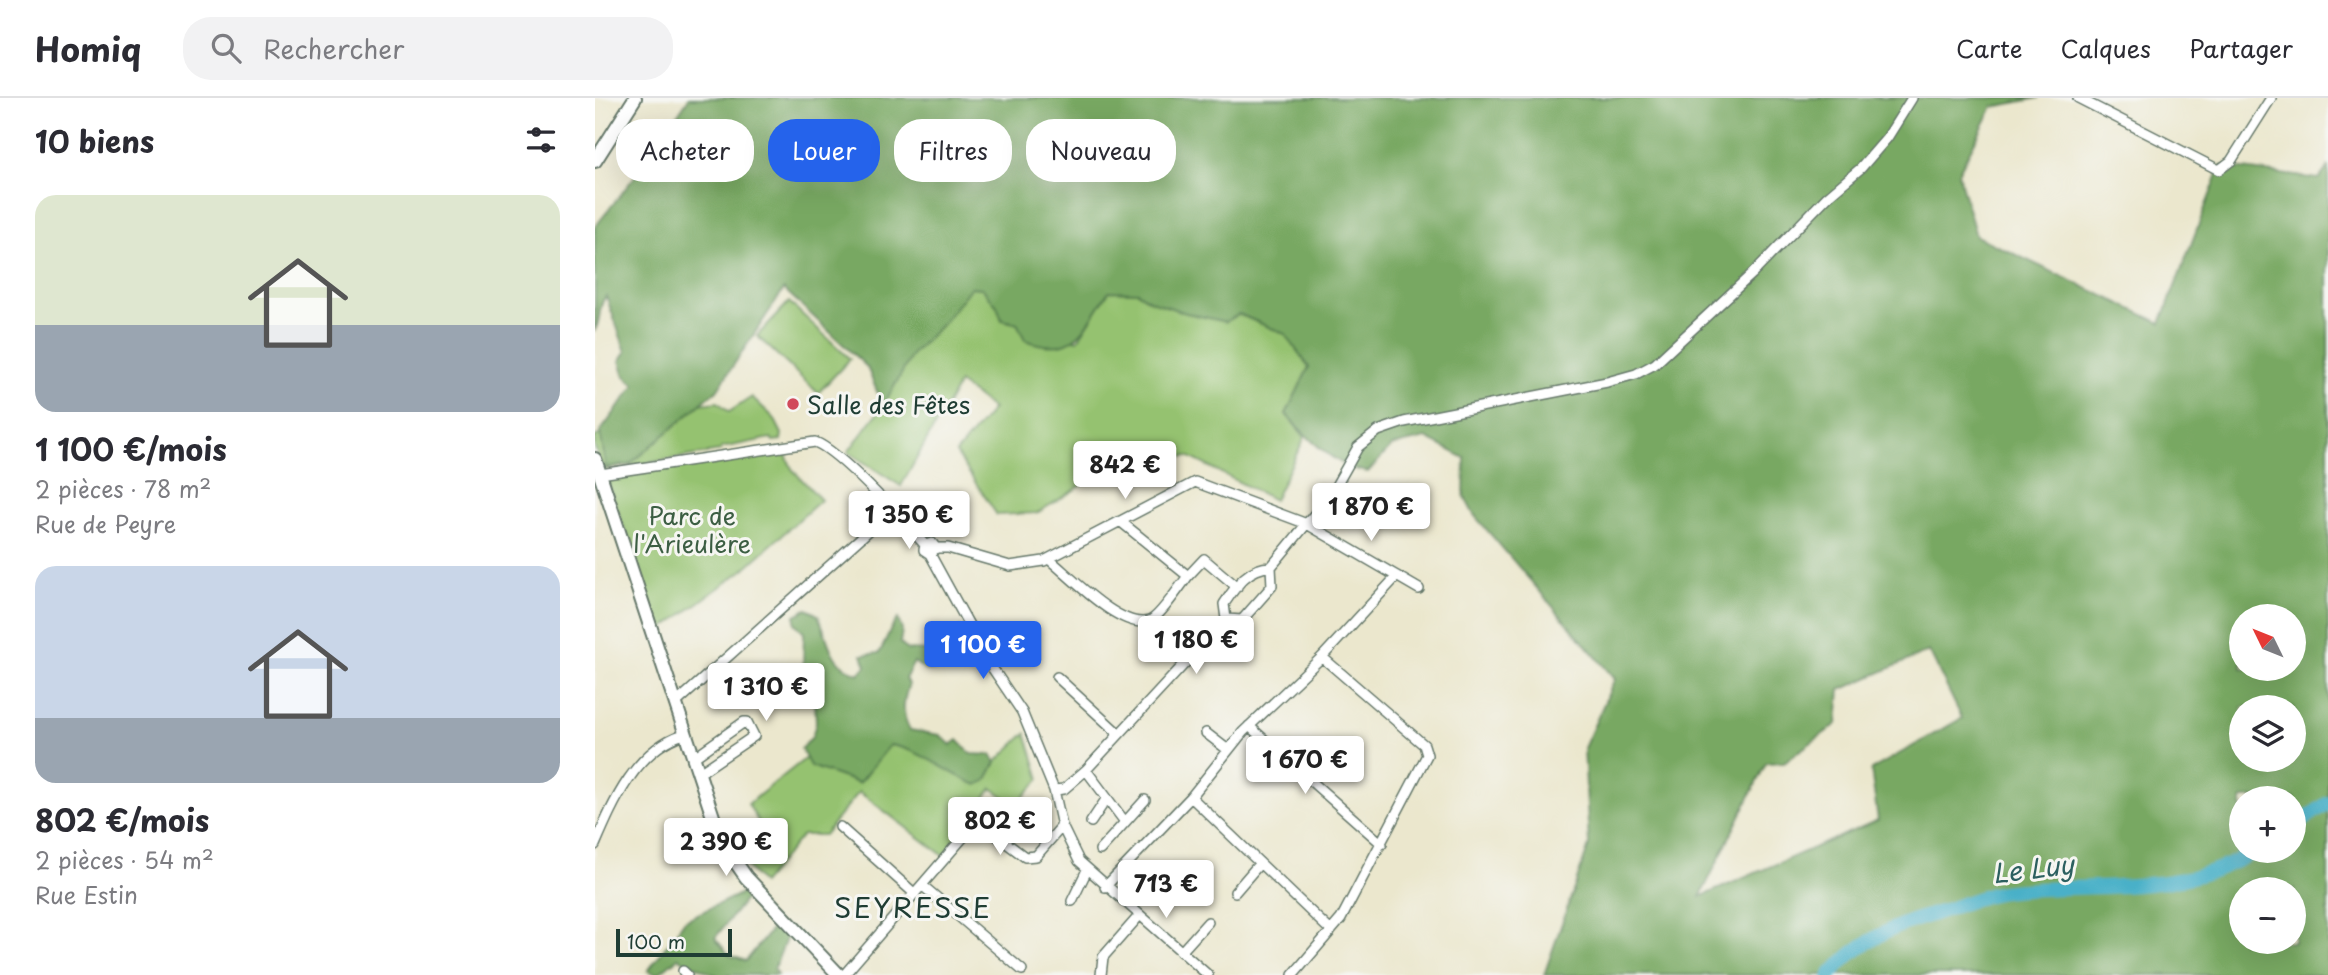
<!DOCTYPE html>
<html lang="fr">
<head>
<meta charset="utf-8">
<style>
	:root { --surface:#fff; --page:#f2f2f3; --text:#2b2b33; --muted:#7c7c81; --line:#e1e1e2; --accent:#2563eb }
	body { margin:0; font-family:"Playpen Sans",sans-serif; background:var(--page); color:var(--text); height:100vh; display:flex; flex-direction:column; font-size:26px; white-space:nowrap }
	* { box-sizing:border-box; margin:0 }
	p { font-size:23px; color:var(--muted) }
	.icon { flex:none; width:38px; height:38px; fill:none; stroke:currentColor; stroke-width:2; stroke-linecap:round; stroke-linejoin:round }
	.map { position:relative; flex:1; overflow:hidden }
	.details { display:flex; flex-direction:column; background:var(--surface); width:595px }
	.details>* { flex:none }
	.hud { position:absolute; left:21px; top:21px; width:665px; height:63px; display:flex; gap:14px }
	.needle { width:46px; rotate:313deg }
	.tools { position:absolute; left:1634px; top:506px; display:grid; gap:14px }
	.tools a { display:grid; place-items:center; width:77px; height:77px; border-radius:50%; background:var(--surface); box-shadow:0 7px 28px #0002; font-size:35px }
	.scale { position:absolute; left:21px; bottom:18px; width:116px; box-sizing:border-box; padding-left:7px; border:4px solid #1f3d34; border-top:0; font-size:19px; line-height:24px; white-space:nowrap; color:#1f3d34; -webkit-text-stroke:5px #f6f6f2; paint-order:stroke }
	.price { position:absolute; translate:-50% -60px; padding:0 16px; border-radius:7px; background:#fff; color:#222; font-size:23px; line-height:46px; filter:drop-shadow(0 2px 4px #0008) }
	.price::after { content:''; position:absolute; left:50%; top:42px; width:21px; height:16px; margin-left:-10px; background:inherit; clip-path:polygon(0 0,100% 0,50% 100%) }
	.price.active { background:var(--accent); color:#fff }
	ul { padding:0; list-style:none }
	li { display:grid; align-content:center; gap:14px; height:371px; padding:0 35px }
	li span { display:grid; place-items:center; height:217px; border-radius:21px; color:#555 }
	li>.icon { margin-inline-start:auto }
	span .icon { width:126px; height:126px; fill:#fffc; stroke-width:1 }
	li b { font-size:30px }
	h2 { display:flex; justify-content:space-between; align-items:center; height:84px; padding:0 35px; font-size:30px }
	.tag { padding:0 24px; border-radius:28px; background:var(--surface); box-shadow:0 7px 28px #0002; font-size:24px; line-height:63px }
	.tag.active { background:var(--accent); color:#fff }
	header { display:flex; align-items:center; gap:42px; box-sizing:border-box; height:98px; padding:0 35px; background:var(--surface); border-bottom:2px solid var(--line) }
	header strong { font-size:33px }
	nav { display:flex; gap:38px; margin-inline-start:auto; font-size:24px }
	.search { width:490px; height:63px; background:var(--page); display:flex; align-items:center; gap:18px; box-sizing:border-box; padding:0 24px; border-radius:28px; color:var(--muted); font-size:26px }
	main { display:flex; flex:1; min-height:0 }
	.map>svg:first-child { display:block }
	.green { fill:#95c270; stroke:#5a8052; stroke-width:2 }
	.forest { fill:#78a862; stroke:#4c724b; stroke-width:2; fill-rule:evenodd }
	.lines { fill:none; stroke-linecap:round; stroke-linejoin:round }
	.river { stroke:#49b0c8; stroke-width:14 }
	.street-casing { stroke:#66786a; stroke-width:12 }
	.secondary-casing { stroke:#66786a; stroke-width:16 }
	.street { stroke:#fff; stroke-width:9 }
	.secondary { stroke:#fff; stroke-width:12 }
	.poi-dot { fill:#d1495b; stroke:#f6f6f2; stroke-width:2.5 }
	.labels { text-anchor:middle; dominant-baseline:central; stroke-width:6; stroke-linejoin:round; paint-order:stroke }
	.poi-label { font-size:24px; fill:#1f3d34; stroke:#f6f6f2; text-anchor:start }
	.park-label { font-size:24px; fill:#3c5e43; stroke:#f6f6f2 }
	.water-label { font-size:26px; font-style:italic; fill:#2c6060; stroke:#f6f6f2 }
	.quarter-label { font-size:28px; letter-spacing:2px; fill:#1f3d34; stroke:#f6f6f2 }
</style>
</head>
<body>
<header>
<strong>Homiq</strong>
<div class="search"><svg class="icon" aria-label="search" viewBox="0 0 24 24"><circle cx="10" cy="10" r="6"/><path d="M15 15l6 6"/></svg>Rechercher</div>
<nav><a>Carte</a><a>Calques</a><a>Partager</a></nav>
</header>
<main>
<section class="details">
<h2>10 biens<svg class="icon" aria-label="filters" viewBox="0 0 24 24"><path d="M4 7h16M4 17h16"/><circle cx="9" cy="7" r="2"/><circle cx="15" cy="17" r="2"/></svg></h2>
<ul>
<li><span style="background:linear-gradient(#dfe7d0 60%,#9aa5b1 0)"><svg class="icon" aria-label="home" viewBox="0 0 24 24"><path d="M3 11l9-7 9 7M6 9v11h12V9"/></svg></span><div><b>1 100 €/mois</b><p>2 pièces · 78 m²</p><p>Rue de Peyre</p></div></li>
<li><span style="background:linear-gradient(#c9d6e8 70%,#9aa5b1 0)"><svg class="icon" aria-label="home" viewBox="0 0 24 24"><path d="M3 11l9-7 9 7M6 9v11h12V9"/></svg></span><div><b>802 €/mois</b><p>2 pièces · 54 m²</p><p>Rue Estin</p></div></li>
</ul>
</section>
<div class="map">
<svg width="1733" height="877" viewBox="0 0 1733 877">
	<rect width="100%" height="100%" fill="#f6f6f2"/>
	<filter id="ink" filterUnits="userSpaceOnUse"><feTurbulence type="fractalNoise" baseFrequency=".0143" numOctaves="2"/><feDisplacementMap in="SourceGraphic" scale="14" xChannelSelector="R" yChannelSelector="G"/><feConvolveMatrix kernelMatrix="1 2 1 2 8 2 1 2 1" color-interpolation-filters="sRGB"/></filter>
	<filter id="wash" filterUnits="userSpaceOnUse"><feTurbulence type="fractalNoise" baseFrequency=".00686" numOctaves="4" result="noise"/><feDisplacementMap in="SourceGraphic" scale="28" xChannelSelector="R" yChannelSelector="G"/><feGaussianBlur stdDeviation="1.57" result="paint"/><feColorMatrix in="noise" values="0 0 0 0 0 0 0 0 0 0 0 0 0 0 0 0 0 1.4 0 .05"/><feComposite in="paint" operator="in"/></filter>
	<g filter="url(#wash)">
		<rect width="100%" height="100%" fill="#ebe7cd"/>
		<path class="green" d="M 375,189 L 387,190 L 402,208 L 407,222 L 483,242 L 514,193 L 542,194 L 556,203 L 643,216 L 690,236 L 714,269 L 691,316 L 710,339 L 679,402 L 593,358 L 518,368 L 442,415 L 402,417 L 361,355 L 398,311 L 364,285 L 306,388 L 253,354 L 288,308 L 318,255 L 349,224 Z
			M 194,204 L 255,261 L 223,295 L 162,238 Z
			M 157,299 L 179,320 L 187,336 L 186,342 L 178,343 L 176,340 L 126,350 L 126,353 L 8,372 L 0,349 L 0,339 L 49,312 L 123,304 L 134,314 Z
			M 189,352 L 197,371 L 226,402 L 148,472 L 65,533 L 13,385 L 17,378 Z
			M 431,635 L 445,681 L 421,707 L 397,690 L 349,758 L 264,694 L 229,737 L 207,737 L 167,786 L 143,758 L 171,737 L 153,706 L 211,660 L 216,668 L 263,685 L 294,647 C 323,651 362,672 391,683 L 401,664 Z"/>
		<path class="forest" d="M 94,0 L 1444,0 L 1398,9 L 1363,75 L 1381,138 L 1566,225 L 1626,68 L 1724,81 L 1733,69 L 1733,877 L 949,877 L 994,747 L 989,650 L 1020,581 L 879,417 L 869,398 L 870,360 L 831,340 L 797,348 L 773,374 C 742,371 711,339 691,316 L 714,269 L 690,236 L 644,216 L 631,224 L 591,215 L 556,203 L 542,194 L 514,193 C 489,230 481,261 430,242 L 422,225 L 407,222 L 402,208 L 387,190 L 376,189 L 349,224 L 318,255 L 288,308 L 272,269 L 189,191 L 122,292 L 34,367 L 11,369 L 5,334 L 40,287 L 30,278 L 25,263 L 31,254 L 11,198 C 2,209 7,220 0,232 L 0,129 L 48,68 ZM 1647,518 L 1699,518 L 1699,570 L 1647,570 ZM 1334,553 L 1367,620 L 1276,672 L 1283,722 L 1105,799 L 1171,665 L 1189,664 L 1242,626 L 1245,592 ZM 1647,609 L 1699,609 L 1699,662 L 1647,662 ZM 1647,700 L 1699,700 L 1699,752 L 1647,752 ZM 1647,791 L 1699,791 L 1699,844 L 1647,844 Z
			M 212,511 L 223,517 C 235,543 233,566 264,576 L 271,568 L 267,557 L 284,555 C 292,544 293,530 303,521 L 307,532 L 305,545 L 312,552 L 340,553 L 365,530 L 379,556 L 344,571 L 330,572 L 319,564 L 310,581 L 314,586 C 308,603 306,616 315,632 L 345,637 L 356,647 L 363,642 L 376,656 L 396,657 L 401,664 L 391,683 L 382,687 C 352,675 327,652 295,647 L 264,685 L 215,668 L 206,651 L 217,639 L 221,625 L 219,579 L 208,568 L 209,535 L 200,525 L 200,517 Z
			M 149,794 L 151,800 L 120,840 L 134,857 L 151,863 L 180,827 L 193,836 L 179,871 L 182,877 L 120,877 L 83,860 L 63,876 L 53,873 L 90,822 Z"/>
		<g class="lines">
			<path class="river" d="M 1699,728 L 1733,705
				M 1235,877 C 1263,844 1298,828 1339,816 C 1363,808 1391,795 1416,793 C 1497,785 1590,799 1661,752"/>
		</g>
	</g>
	<g filter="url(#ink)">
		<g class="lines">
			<defs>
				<path id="street" d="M 1483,0 L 1624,72 L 1636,63 L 1676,0
					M 5,376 L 220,344 C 246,354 308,423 330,447
					M 525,423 L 593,478 L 609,461 L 642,489
					M 341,450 L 335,456 L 329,452 L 330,447 L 337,445 L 341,450 L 353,450 L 415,468 L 449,463 L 600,384 L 712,426 L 824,491
					M 335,456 L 398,571 L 427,614 L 459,692 L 467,728 L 484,763 L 613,877
					M 455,462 C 476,479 526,532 554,523 C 564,520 586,487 593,478
					M 631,521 L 629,506 C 641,488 653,469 676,469
					M 462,579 L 524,636
					M 80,606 L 298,411
					M 654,628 L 787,746
					M 611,635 L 633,652
					M 98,660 L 149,624 L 152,624 L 159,638 L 103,676
					M 491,672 L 530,724
					M 459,692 L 469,691 L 491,672 L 631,521 L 647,522 L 677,488 L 676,469 L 737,395 L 763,349 L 783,333 L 809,324 L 1012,284 L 1041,276 L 1060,266 L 1157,176 L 1232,99 L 1266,70 L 1292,40 L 1317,0
					M 596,699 L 736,833
					M 496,724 L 512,700
					M 245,729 L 320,796
					M 0,747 C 18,705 41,651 89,636
					M 505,752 L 550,702
					M 328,788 L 427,872
					M 510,789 L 596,699 L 648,634 L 727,559 L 802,478
					M 640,794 L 665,765
					M 477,803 L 492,772
					M 586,854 L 613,824
					M 88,873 L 92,877
					M 249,877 L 377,729 L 390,729 L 430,759 L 441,758 L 467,728
					M 506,877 L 508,859 L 544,818
					M 698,877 L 746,821 L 832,657 L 829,647 L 727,559"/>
				<path id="secondary" d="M 0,63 L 40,0
					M 0,361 L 126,743 L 151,779 L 244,877"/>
			</defs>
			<use href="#street" class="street-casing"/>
			<use href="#secondary" class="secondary-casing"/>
			<use href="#street" class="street"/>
			<use href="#secondary" class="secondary"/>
		</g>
	</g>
	<circle class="poi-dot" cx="198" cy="306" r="7"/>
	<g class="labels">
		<g class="poi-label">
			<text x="212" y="306">Salle des Fêtes</text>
		</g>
		<g class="park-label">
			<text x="97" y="417">Parc de<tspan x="97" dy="28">l'Arieulère</tspan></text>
		</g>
		<g class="water-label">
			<text transform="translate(1438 770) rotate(-7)">Le Luy</text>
		</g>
		<g class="quarter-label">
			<text x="318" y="808">SEYRESSE</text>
		</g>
	</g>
</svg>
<div class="tools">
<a><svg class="needle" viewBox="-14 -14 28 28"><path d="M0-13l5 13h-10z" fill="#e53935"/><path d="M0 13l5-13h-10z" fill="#7c7c81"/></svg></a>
<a><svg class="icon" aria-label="layers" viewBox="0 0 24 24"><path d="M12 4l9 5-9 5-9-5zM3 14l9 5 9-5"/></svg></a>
<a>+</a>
<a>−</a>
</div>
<div class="scale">100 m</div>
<b class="price" style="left:530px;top:403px">842 €</b>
<b class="price" style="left:776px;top:445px">1 870 €</b>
<b class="price" style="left:314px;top:453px">1 350 €</b>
<b class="price" style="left:601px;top:578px">1 180 €</b>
<b class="price active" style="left:388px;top:583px">1 100 €</b>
<b class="price" style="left:171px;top:625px">1 310 €</b>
<b class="price" style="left:710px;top:698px">1 670 €</b>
<b class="price" style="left:405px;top:759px">802 €</b>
<b class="price" style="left:131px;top:780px">2 390 €</b>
<b class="price" style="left:571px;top:822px">713 €</b>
<div class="hud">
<a class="tag">Acheter</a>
<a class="tag active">Louer</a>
<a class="tag">Filtres</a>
<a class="tag">Nouveau</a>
</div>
</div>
</main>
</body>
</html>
